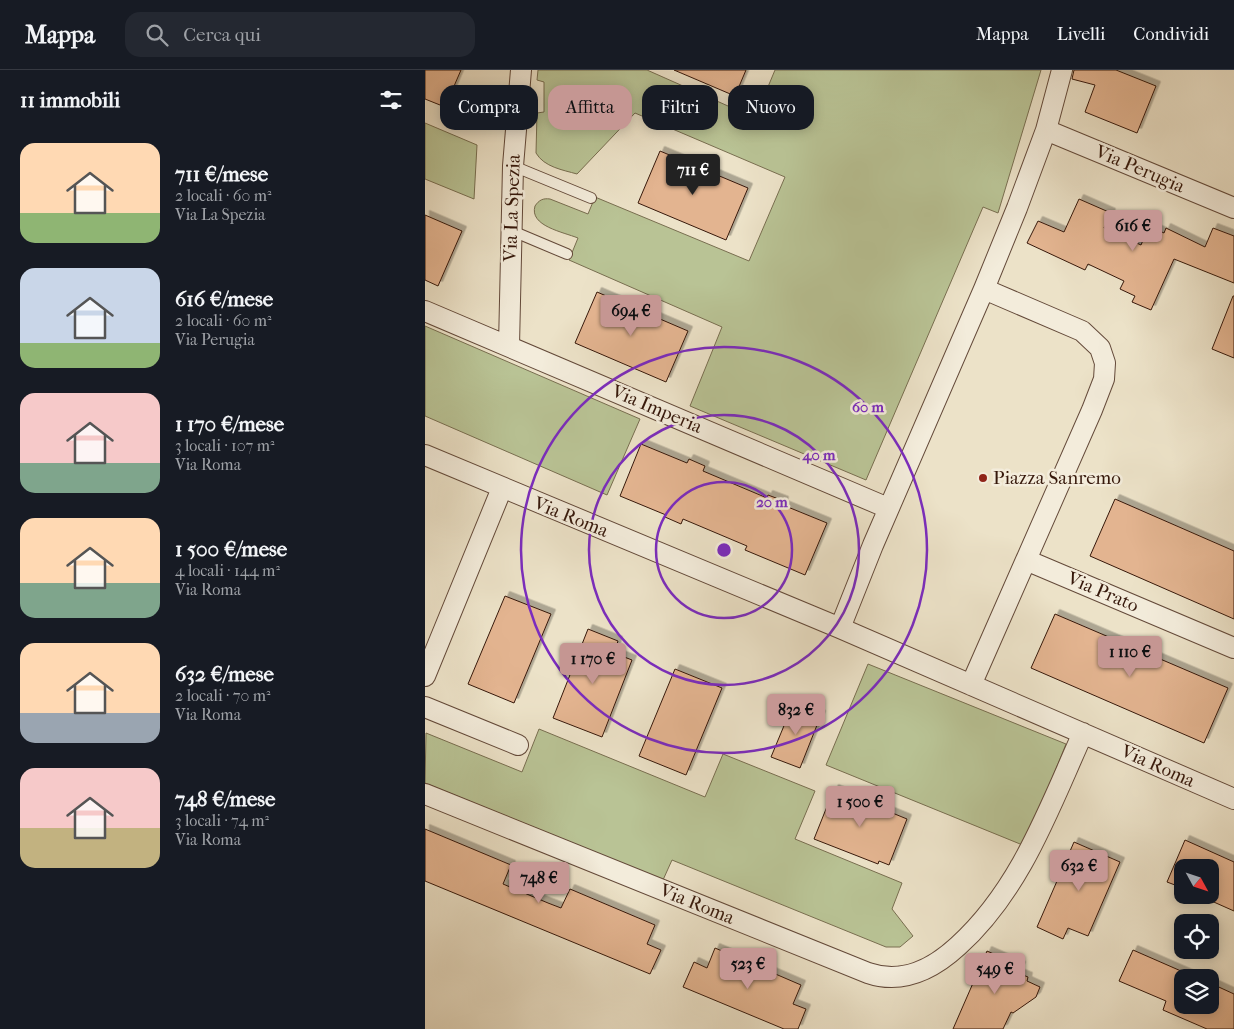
<!DOCTYPE html>
<html lang="it">
<head>
<meta charset="utf-8">
<style>
	:root { --surface:#171b24; --page:#242831; --text:#f1f3f6; --muted:#9ea1a6; --line:#363941; --accent:#c59692 }
	body { margin:0; font-family:"IM FELL French Canon",serif; background:var(--page); color:var(--text); height:100vh; display:flex; flex-direction:column; font-size:19px; white-space:nowrap }
	* { box-sizing:border-box; margin:0 }
	p { font-size:16px; color:var(--muted) }
	.icon { flex:none; width:28px; height:28px; fill:none; stroke:currentColor; stroke-width:2; stroke-linecap:round; stroke-linejoin:round }
	.map { position:relative; flex:1; overflow:hidden }
	.drawer { display:flex; flex-direction:column; background:var(--surface); width:425px }
	.drawer>* { flex:none }
	.banner { position:absolute; left:15px; top:15px; width:475px; height:45px; display:flex; gap:10px }
	.needle { width:32px; rotate:130deg }
	.fabs { position:absolute; left:749px; top:789px; display:grid; gap:10px }
	.fabs a { display:grid; place-items:center; width:45px; height:45px; border-radius:10px; background:var(--surface); box-shadow:0 2px 12px #0003; font-size:25px }
	.price { position:absolute; translate:-50% -42px; padding:0 11px; border-radius:5px; background:var(--accent); color:#111; font-size:16px; line-height:32px; filter:drop-shadow(0 1px 2px #0008) }
	.price::after { content:''; position:absolute; left:50%; top:30px; width:15px; height:11px; margin-left:-8px; background:inherit; clip-path:polygon(0 0,100% 0,50% 100%) }
	.price.current { background:#222; color:#fff }
	ul { padding:0; list-style:none }
	li { display:flex; align-items:center; gap:15px; height:125px; padding:0 20px }
	li span { display:grid; place-items:center; flex:none; width:140px; height:100px; border-radius:15px; color:#555 }
	li>.icon { margin-inline-start:auto }
	span .icon { width:60px; height:60px; fill:#fffc; stroke-width:1 }
	li b { font-size:21px }
	h2 { display:flex; justify-content:space-between; align-items:center; height:60px; padding:0 20px; font-size:21px }
	.tag { padding:0 18px; border-radius:15px; background:var(--surface); box-shadow:0 2px 12px #0003; font-size:18px; line-height:45px }
	.tag.current { background:var(--accent); color:#111 }
	header { display:flex; align-items:center; gap:30px; box-sizing:border-box; height:70px; padding:0 25px; background:var(--surface); border-bottom:1px solid var(--line) }
	header strong { font-size:24px }
	nav { display:flex; gap:28px; margin-inline-start:auto; font-size:18px }
	.search { width:350px; height:45px; background:var(--page); display:flex; align-items:center; gap:12px; box-sizing:border-box; padding:0 18px; border-radius:15px; color:var(--muted); font-size:19px }
	main { display:flex; flex:1; min-height:0 }
	.map>svg:first-child { display:block }
	.green { fill:#b9c395; stroke:#786e50 }
	.building { fill:#e3b490; stroke:#36180b; filter:url(#shadow) }
	.lines { fill:none; stroke-linecap:round; stroke-linejoin:round }
	.lane-casing { stroke:#644a3a; stroke-width:12 }
	.street-casing { stroke:#644a3a; stroke-width:22 }
	.lane { stroke:#f3ecdb; stroke-width:10 }
	.street { stroke:#f3ecdb; stroke-width:20 }
	.ring { fill:none; stroke:#7b2cbf; stroke-width:2.5 }
	.poi-dot { fill:#8f2418; stroke:#f3ecdb; stroke-width:2 }
	.labels { text-anchor:middle; dominant-baseline:central; stroke-width:5; stroke-linejoin:round; paint-order:stroke }
	.street-label { font-size:19px; fill:#36180b; stroke:#f3ecdb }
	.poi-label { font-size:19px; fill:#36180b; stroke:#f3ecdb; text-anchor:start }
	.centre { fill:#7b2cbf; stroke:#f3ecdb; stroke-width:2.5 }
	.ring-label { font-size:15px; text-anchor:middle; font-weight:bold; fill:#7b2cbf; stroke:#f3ecdb; stroke-width:5; stroke-linejoin:round; paint-order:stroke }
</style>
</head>
<body>
<header>
<strong>Mappa</strong>
<div class="search"><svg class="icon" aria-label="search" viewBox="0 0 24 24"><circle cx="10" cy="10" r="6"/><path d="M15 15l6 6"/></svg>Cerca qui</div>
<nav><a>Mappa</a><a>Livelli</a><a>Condividi</a></nav>
</header>
<main>
<section class="drawer">
<h2>11 immobili<svg class="icon" aria-label="filters" viewBox="0 0 24 24"><path d="M4 7h16M4 17h16"/><circle cx="9" cy="7" r="2"/><circle cx="15" cy="17" r="2"/></svg></h2>
<ul>
<li><span style="background:linear-gradient(#ffd9b3 70%,#8fb573 0)"><svg class="icon" aria-label="home" viewBox="0 0 24 24"><path d="M3 11l9-7 9 7M6 9v11h12V9"/></svg></span><div><b>711 €/mese</b><p>2 locali · 60 m²</p><p>Via La Spezia</p></div></li>
<li><span style="background:linear-gradient(#c9d6e8 75%,#8fb573 0)"><svg class="icon" aria-label="home" viewBox="0 0 24 24"><path d="M3 11l9-7 9 7M6 9v11h12V9"/></svg></span><div><b>616 €/mese</b><p>2 locali · 60 m²</p><p>Via Perugia</p></div></li>
<li><span style="background:linear-gradient(#f6c9c9 70%,#7fa58c 0)"><svg class="icon" aria-label="home" viewBox="0 0 24 24"><path d="M3 11l9-7 9 7M6 9v11h12V9"/></svg></span><div><b>1 170 €/mese</b><p>3 locali · 107 m²</p><p>Via Roma</p></div></li>
<li><span style="background:linear-gradient(#ffd9b3 65%,#7fa58c 0)"><svg class="icon" aria-label="home" viewBox="0 0 24 24"><path d="M3 11l9-7 9 7M6 9v11h12V9"/></svg></span><div><b>1 500 €/mese</b><p>4 locali · 144 m²</p><p>Via Roma</p></div></li>
<li><span style="background:linear-gradient(#ffd9b3 70%,#9aa5b1 0)"><svg class="icon" aria-label="home" viewBox="0 0 24 24"><path d="M3 11l9-7 9 7M6 9v11h12V9"/></svg></span><div><b>632 €/mese</b><p>2 locali · 70 m²</p><p>Via Roma</p></div></li>
<li><span style="background:linear-gradient(#f6c9c9 60%,#c2b280 0)"><svg class="icon" aria-label="home" viewBox="0 0 24 24"><path d="M3 11l9-7 9 7M6 9v11h12V9"/></svg></span><div><b>748 €/mese</b><p>3 locali · 74 m²</p><p>Via Roma</p></div></li>
</ul>
</section>
<div class="map">
<svg width="809" height="959" viewBox="0 0 809 959">
	<defs>
		<filter id="shadow"><feDropShadow dx="4.5" dy="-4.5" stdDeviation="0" flood-color="#0004"/></filter>
	</defs>
	<rect width="100%" height="100%" fill="#ece2c8"/>
	<filter id="stains"><feTurbulence type="fractalNoise" baseFrequency=".004" numOctaves="4"/><feColorMatrix values="0 0 0 0 .2 0 0 0 0 .09 0 0 0 0 .02 0 0 0 .5 -.17"/></filter>
	<radialGradient id="worn" r=".72"><stop offset=".6" stop-color="#630" stop-opacity="0"/><stop offset="1" stop-color="#630" stop-opacity=".3"/></radialGradient>
	<path class="green" d="M 113,0 L 222,0 L 330,48 L 350,0 L 616,0 L 573,143 L 558,137 L 441,410 L 265,336 L 297,257 L 144,190 L 153,168 C 138,162 104,156 110,136 C 114,130 118,128 125,129 L 163,144 L 170,127 L 324,191 L 360,107 L 210,43 L 152,104 C 138,100 119,97 111,83 L 112,43 L 119,42 L 119,12 L 112,10 Z
		M 0,53 L 52,75 L 49,129 L 0,109 Z
		M 0,256 L 215,349 L 182,425 L 0,346 Z
		M 443,594 L 641,674 L 600,776 L 401,695 Z
		M 114,659 L 280,727 L 298,684 L 390,721 L 370,769 L 477,813 L 467,839 L 488,866 L 475,877 L 461,877 L 247,790 L 238,810 L 0,713 L 1,663 L 97,702 Z"/>
	<path class="building" d="M 0,0 L 36,0 L 20,37 L 0,29 Z
		M 249,0 L 321,0 L 310,26 Z
		M 649,0 L 691,0 L 731,16 L 712,63 L 660,42 L 670,15 L 647,9 Z
		M 235,81 L 323,118 L 301,170 L 213,133 Z
		M 654,129 L 686,143 L 679,158 L 716,175 L 724,156 L 739,163 L 741,158 L 780,177 L 788,158 L 809,166 L 809,213 L 749,189 L 726,240 L 707,232 L 710,226 L 695,219 L 699,211 L 663,194 L 660,200 L 602,173 L 613,151 L 639,162 Z
		M 0,145 L 37,161 L 13,216 L 0,210 Z
		M 172,222 L 263,261 L 241,312 L 150,273 Z
		M 808,226 L 809,226 L 809,288 L 787,279 Z
		M 216,374 L 262,393 L 264,389 L 280,396 L 278,401 L 342,428 L 343,425 L 359,431 L 358,435 L 402,453 L 380,505 L 320,480 L 322,476 L 258,449 L 256,454 L 240,447 L 241,445 L 195,426 Z
		M 690,429 L 809,481 L 809,549 L 665,486 Z
		M 80,526 L 126,544 L 89,633 L 43,614 Z
		M 630,544 L 803,618 L 779,673 L 606,598 Z
		M 163,559 L 193,571 L 189,583 L 207,590 L 177,667 L 128,648 Z
		M 250,599 L 297,618 L 261,705 L 214,686 Z
		M 368,634 L 396,645 L 375,698 L 346,687 Z
		M 409,719 L 482,749 L 464,795 L 454,791 L 453,794 L 389,769 Z
		M 0,759 L 86,795 L 78,814 L 123,833 L 136,838 L 145,819 L 230,855 L 222,874 L 236,880 L 225,904 L 0,811 Z
		M 760,770 L 809,792 L 809,841 L 773,825 L 785,825 L 785,798 L 758,798 L 758,818 L 742,812 Z
		M 649,772 L 695,792 L 663,866 L 643,858 L 638,869 L 612,857 Z
		M 290,878 L 376,915 L 368,934 L 381,939 L 373,959 L 359,959 L 258,917 L 269,892 L 282,898 Z
		M 708,880 L 772,908 L 758,908 L 758,935 L 785,935 L 785,913 L 809,924 L 809,959 L 782,959 L 738,940 L 741,931 L 694,911 Z
		M 562,881 L 596,896 L 593,903 L 603,907 L 602,911 L 615,917 L 611,927 L 588,943 L 586,942 L 578,959 L 528,959 Z"/>
	<g class="lines">
		<defs>
			<path id="lane" d="M 88,96 L 166,128
				M 85,160 L 142,184"/>
			<path id="street" d="M 621,60 L 809,138
				M 0,241 L 463,438
				M 84,276 L 88,96 L 96,0
				M 0,385 L 415,558 L 809,729
				M 601,490 L 809,578
				M 415,558 L 448,475 L 559,219 L 592,138 L 621,60 L 637,0
				M 0,606 L 77,418
				M 546,615 L 667,340 L 679,309 L 680,293 L 675,278 L 657,261 L 559,219
				M 0,637 L 93,675
				M 0,724 L 443,903 C 478,915 508,899 533,876 C 596,819 624,738 658,663"/>
		</defs>
		<use href="#lane" class="lane-casing"/>
		<use href="#street" class="street-casing"/>
		<use href="#lane" class="lane"/>
		<use href="#street" class="street"/>
	</g>
	<g class="ring">
		<circle cx="299" cy="480" r="68"/>
		<circle cx="299" cy="480" r="135"/>
		<circle cx="299" cy="480" r="203"/>
	</g>
	<circle class="poi-dot" cx="558" cy="408" r="5"/>
	<g class="labels">
		<g class="street-label">
			<text transform="translate(715 99) rotate(23)">Via Perugia</text>
			<text transform="translate(87 138) rotate(-88)">Via La Spezia</text>
			<text transform="translate(232 339) rotate(23)">Via Imperia</text>
			<text transform="translate(146 447) rotate(22)">Via Roma</text>
			<text transform="translate(678 522) rotate(23)">Via Prato</text>
			<text transform="translate(733 696) rotate(24)">Via Roma</text>
			<text transform="translate(272 834) rotate(22)">Via Roma</text>
		</g>
		<g class="poi-label">
			<text x="568" y="408">Piazza Sanremo</text>
		</g>
	</g>
	<circle cx="299" cy="480" r="8" class="centre"/>
	<g class="ring-label">
		<text x="443" y="342">60 m</text>
		<text x="394" y="390">40 m</text>
		<text x="347" y="437">20 m</text>
	</g>
	<rect width="100%" height="100%" filter="url(#stains)"/>
	<rect width="100%" height="100%" fill="url(#worn)"/>
</svg>
<div class="fabs">
<a><svg class="needle" viewBox="-14 -14 28 28"><path d="M0-13l5 13h-10z" fill="#e53935"/><path d="M0 13l5-13h-10z" fill="#9ea1a6"/></svg></a>
<a><svg class="icon" aria-label="locate" viewBox="0 0 24 24"><circle cx="12" cy="12" r="6"/><path d="M12 2v4M12 18v4M2 12h4M18 12h4"/></svg></a>
<a><svg class="icon" aria-label="layers" viewBox="0 0 24 24"><path d="M12 4l9 5-9 5-9-5zM3 14l9 5 9-5"/></svg></a>
</div>
<b class="price current" style="left:268px;top:126px">711 €</b>
<b class="price" style="left:708px;top:182px">616 €</b>
<b class="price" style="left:206px;top:267px">694 €</b>
<b class="price" style="left:705px;top:608px">1 110 €</b>
<b class="price" style="left:168px;top:615px">1 170 €</b>
<b class="price" style="left:371px;top:666px">832 €</b>
<b class="price" style="left:435px;top:758px">1 500 €</b>
<b class="price" style="left:654px;top:822px">632 €</b>
<b class="price" style="left:114px;top:834px">748 €</b>
<b class="price" style="left:323px;top:920px">523 €</b>
<b class="price" style="left:570px;top:925px">549 €</b>
<div class="banner">
<a class="tag">Compra</a>
<a class="tag current">Affitta</a>
<a class="tag">Filtri</a>
<a class="tag">Nuovo</a>
</div>
</div>
</main>
</body>
</html>
